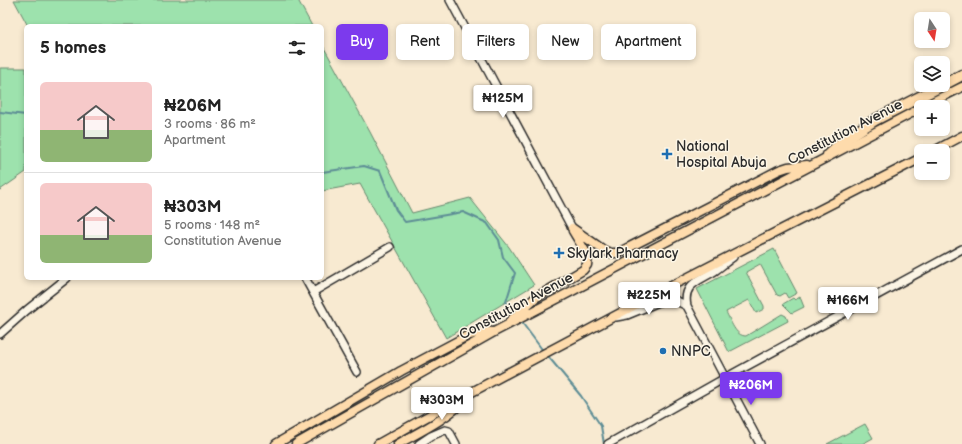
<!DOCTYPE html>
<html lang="en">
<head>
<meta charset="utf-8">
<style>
	:root { --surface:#fff; --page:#f2f2f2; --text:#222; --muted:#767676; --line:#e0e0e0; --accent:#7c3aed }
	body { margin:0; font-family:"Balsamiq Sans",sans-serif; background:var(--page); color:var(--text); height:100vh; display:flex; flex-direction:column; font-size:15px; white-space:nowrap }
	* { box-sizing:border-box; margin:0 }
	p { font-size:13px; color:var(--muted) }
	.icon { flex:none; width:22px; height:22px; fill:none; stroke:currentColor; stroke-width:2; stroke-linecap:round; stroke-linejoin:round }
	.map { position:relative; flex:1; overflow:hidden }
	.side { position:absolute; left:24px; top:24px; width:300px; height:256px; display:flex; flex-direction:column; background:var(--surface); border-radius:6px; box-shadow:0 2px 6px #0003 }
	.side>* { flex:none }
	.banner { position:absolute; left:336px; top:24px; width:380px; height:36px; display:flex; gap:8px }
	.needle { width:26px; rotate:168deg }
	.controls { position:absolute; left:914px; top:12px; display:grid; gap:8px }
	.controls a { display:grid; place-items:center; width:36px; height:36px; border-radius:6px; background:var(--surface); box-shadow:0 2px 6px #0003; font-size:20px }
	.price { position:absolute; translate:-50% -34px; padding:0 9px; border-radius:4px; background:#fff; color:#222; font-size:13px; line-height:26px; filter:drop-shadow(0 1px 2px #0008) }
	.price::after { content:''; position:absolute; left:50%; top:24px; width:12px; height:9px; margin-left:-6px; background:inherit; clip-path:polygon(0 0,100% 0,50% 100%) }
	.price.on { background:var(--accent); color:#fff }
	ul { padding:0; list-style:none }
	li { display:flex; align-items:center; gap:12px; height:100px; padding:0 16px }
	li+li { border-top:1px solid var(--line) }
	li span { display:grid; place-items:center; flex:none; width:112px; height:80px; border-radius:6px; color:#555 }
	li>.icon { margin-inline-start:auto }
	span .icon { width:48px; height:48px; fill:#fffc; stroke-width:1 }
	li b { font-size:17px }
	h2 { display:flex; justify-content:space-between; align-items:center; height:48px; padding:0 16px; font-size:17px }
	.chip { padding:0 14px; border-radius:6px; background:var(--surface); box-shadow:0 2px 6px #0003; font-size:14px; line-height:36px }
	.chip.on { background:var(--accent); color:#fff }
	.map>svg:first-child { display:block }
	.green { fill:#9de2ad; stroke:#64866c }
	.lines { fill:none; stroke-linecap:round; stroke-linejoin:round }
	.stream { stroke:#5d8d95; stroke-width:2 }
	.minor-casing { stroke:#2b2b2b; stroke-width:10 }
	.major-casing { stroke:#2b2b2b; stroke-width:11 }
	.highway-casing { stroke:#2b2b2b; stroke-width:13 }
	.minor { stroke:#fcf5e5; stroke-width:7 }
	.major { stroke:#fedbac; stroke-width:8 }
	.highway { stroke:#fedbac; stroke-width:10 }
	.poi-dot { fill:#1f6fb2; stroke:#fcf5e5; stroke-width:1.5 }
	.labels { text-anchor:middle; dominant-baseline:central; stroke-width:3; stroke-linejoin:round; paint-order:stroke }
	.street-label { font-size:14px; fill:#2b2b2b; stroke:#fcf5e5 }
	.poi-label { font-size:14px; fill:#2b2b2b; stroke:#fcf5e5; text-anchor:start }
</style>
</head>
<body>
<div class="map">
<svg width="962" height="444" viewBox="0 0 962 444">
	<rect width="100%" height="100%" fill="#f8ead1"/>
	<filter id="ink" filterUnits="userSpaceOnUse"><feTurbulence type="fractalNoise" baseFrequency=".025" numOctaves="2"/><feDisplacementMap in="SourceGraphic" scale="8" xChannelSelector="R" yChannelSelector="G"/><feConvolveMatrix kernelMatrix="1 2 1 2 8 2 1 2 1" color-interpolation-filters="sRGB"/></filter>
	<g filter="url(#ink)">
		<path class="green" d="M 14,0 L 298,0 L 312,26 L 28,26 Z
			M 322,44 L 370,132 L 412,213 L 470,198 L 509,247 L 534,285 L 446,338 L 360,184 L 322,191 Z
			M 0,68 L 26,68 L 26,172 L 0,190 Z
			M 774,249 L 797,293 L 788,298 L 785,293 L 780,296 L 777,295 L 760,264 L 746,272 L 764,306 L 764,309 L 756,313 L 749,300 L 726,312 C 731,321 735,336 746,336 L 782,314 L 786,316 L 788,321 L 729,352 L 697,289 Z
			M 800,297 L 804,307 L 792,313 L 783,304 L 793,298 L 795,300 Z
			M 865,424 L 873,438 L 862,444 L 827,444 Z"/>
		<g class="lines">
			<path class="stream" d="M 0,112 L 26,115
				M 322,172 L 364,166 L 380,171 L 396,210 L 405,222 L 463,212 L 487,223 L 499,240 L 503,257 L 515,273 L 506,302 L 515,314
				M 520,320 L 544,352
				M 547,355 L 581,396 L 601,426 L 604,444"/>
			<defs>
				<path id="minor" d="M 450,0 L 572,228
					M 733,257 C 727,261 722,266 716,270 C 700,281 682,283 687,306 L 760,444
					M 305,278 L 357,372
					M 313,292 L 390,247
					M 616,317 L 627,315 L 666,299 L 673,299 L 687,306
					M 0,334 L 27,310 L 67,278
					M 419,444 L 431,436 L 445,430 L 449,431 L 456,444
					M 608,444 L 725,378 L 962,249"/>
				<path id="major" d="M 922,107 L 962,87
					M 934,151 L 962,136
					M 572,228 L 605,251 L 611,253 L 618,253 L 779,170 L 788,167 L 807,165
					M 510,321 L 535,298 L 583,270 L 587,265 L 588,256 L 573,231
					M 276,444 L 401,371 L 467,336 L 484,331 L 493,332
					M 296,444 L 494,332 L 921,108
					M 378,444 L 455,401 L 675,284 L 921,158
					M 398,444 C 423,430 448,418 468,397"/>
				<path id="highway" d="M 943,85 L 962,75
					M 828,155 L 844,140 L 875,120 L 943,85"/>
			</defs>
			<use href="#minor" class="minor-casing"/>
			<use href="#major" class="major-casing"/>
			<use href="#highway" class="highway-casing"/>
			<use href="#minor" class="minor"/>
			<use href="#major" class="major"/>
			<use href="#highway" class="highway"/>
		</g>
	</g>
	<g class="poi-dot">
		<path d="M665 148h4v4h4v4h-4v4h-4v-4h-4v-4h4z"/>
		<path d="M557 247h4v4h4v4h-4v4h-4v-4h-4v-4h4z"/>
		<circle cx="663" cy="351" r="4"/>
	</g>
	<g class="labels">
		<g class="street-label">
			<text transform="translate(845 132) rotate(-27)">Constitution Avenue</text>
			<text transform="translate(516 306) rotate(-28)">Constitution Avenue</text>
		</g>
		<g class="poi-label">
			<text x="676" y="146">National<tspan x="676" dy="16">Hospital Abuja</tspan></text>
			<text x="567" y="253">Skylark Pharmacy</text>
			<text x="671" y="351">NNPC</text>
		</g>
	</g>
</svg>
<div class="controls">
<a><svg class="needle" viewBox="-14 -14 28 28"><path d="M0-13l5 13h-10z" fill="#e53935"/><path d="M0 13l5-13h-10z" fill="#767676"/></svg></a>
<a><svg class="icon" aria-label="layers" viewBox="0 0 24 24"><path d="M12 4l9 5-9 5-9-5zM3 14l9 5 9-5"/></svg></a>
<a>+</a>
<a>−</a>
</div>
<b class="price" style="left:503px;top:119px">₦125M</b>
<b class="price" style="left:649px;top:316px">₦225M</b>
<b class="price" style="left:848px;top:321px">₦166M</b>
<b class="price on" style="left:751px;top:406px">₦206M</b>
<b class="price" style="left:442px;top:421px">₦303M</b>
<div class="banner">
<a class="chip on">Buy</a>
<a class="chip">Rent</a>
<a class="chip">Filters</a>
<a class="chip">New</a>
<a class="chip">Apartment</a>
</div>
<section class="side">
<h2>5 homes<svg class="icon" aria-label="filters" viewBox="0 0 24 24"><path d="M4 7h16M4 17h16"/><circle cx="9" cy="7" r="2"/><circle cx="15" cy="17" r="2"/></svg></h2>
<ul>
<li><span style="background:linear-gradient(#f6c9c9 60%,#8fb573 0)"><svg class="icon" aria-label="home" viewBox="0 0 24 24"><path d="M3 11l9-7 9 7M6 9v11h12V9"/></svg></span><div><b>₦206M</b><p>3 rooms · 86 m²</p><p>Apartment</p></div></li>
<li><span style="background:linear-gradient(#f6c9c9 65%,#8fb573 0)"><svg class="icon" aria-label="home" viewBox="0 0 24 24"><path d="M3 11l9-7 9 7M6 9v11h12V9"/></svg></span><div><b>₦303M</b><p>5 rooms · 148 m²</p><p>Constitution Avenue</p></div></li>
</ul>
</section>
</div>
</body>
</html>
